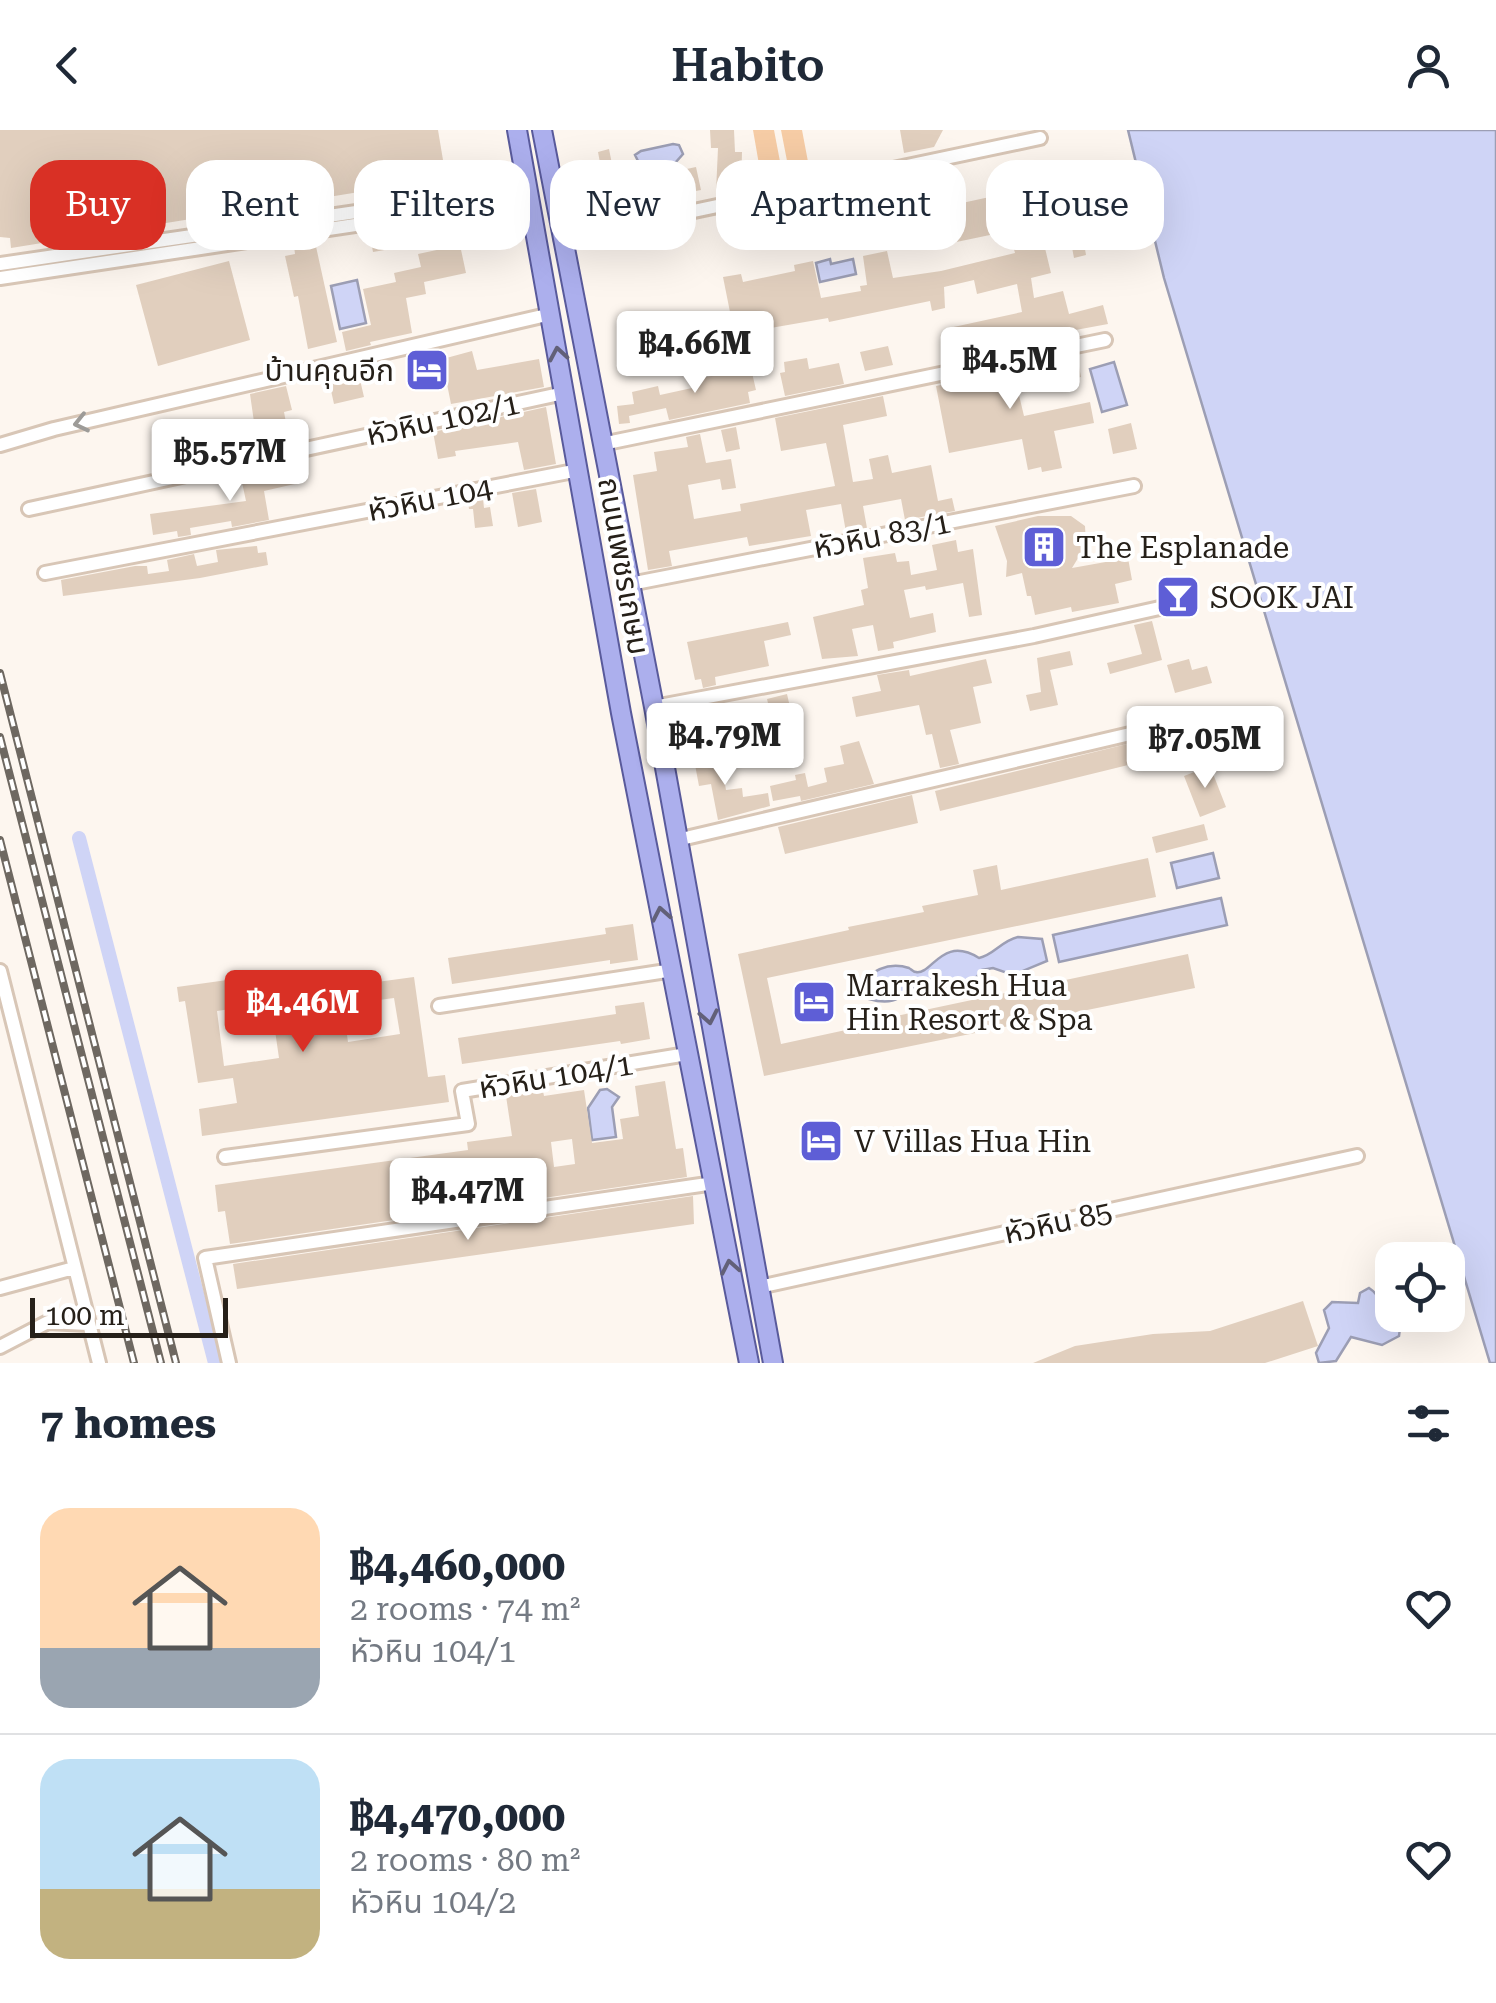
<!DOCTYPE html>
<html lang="en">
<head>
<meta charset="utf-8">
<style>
	:root { --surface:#fff; --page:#f6f6f7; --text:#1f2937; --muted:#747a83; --line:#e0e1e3; --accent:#d93025 }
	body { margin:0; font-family:"Roboto Serif","Noto Sans Thai",serif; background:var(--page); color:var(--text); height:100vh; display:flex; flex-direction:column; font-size:38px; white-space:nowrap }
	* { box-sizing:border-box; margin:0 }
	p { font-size:32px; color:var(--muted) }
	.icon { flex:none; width:55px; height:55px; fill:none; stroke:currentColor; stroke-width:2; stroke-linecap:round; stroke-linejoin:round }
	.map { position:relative; height:1233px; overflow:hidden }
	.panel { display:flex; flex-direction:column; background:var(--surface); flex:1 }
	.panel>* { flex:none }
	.banner { position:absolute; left:30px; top:30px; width:1438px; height:90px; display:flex; gap:20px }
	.fabs { position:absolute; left:1375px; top:1112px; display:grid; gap:20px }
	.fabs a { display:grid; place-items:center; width:90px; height:90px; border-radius:20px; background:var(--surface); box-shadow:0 10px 40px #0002; font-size:50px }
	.scale { position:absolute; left:30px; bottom:25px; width:198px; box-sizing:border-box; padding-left:10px; border:5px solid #262019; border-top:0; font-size:28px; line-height:35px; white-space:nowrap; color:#262019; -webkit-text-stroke:8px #fff; paint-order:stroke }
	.price { position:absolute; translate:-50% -85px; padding:0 22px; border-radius:10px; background:#fff; color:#222; font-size:32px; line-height:65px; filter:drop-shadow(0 2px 5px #0008) }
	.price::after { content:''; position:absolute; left:50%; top:60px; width:30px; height:22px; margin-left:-15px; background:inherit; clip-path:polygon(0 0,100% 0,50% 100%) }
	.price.selected { background:var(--accent); color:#fff }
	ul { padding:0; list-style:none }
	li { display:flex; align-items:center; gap:30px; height:250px; padding:0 40px }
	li+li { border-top:2px solid var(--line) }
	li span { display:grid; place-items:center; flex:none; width:280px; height:200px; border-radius:30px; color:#555 }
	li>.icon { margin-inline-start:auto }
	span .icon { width:120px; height:120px; fill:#fffc; stroke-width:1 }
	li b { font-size:42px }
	h2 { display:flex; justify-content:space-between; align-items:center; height:120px; padding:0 40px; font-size:42px }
	.tag { padding:0 35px; border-radius:30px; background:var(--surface); box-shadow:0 10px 40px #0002; font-size:35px; line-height:90px }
	.tag.selected { background:var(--accent); color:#fff }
	header { display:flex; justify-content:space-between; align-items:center; height:130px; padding:0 40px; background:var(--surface); font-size:45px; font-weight:600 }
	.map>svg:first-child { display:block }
	.green { fill:#f6cca5 }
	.water { fill:#cfd4f6; stroke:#9c9eb4; stroke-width:2.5 }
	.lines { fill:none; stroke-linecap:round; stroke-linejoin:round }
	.canal { stroke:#cfd4f6; stroke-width:14 }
	.building { fill:#e1cfbe; fill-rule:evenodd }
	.minor-casing { stroke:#d8c6b6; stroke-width:18 }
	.major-casing { stroke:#595a9b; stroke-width:22 }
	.minor { stroke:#fff; stroke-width:12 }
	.major { stroke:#acafed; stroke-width:18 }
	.rail-casing { stroke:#6e6861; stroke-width:8 }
	.rail { stroke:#fff; stroke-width:4; stroke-dasharray:11; stroke-linecap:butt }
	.oneway { stroke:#626078 }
	.oneway2 { stroke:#9d9b98 }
	.labels { text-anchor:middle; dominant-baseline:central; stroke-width:8; stroke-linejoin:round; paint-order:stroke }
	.poi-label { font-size:30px; fill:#262019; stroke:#fff; text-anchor:start }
	.street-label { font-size:30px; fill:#262019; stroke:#fff }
</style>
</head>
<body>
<header><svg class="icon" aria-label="back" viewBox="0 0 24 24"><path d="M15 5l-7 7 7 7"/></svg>Habito<svg class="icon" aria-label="person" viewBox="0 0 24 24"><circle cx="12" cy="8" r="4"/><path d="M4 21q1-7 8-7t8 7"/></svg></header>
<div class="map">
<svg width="1496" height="1233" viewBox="0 0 1496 1233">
	<rect width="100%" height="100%" fill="#fdf6ef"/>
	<path class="green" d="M 753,0 L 774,0 L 782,42 L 761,46 Z
		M 781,0 L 802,0 L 809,37 L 789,41 Z"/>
	<path class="water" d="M 1128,0 L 1496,0 L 1496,1233 L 1490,1233 L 1164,148 Z
		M 673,14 L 679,15 L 683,24 L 675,33 L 640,35 L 635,25 L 641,21 Z
		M 830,129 L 831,134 L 853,129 L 856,144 L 820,152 L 816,133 Z
		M 357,150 L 366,193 L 340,199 L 331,156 Z
		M 1114,232 L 1127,275 L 1102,282 L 1090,239 Z
		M 1213,723 L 1219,748 L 1177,758 L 1171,733 Z
		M 1221,768 L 1227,795 L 1059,832 L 1053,805 Z
		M 1018,807 L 1042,809 L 1047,831 L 1013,845 L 993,838 L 982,840 C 970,859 947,864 928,852 C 903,857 903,879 869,869 L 864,849 C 877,838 892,832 909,838 C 911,839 913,842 916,842 C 932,845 942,805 979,828 C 994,825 1001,811 1018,807 Z
		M 607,959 L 619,967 L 612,977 L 616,1007 L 592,1010 L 588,978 L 600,960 Z
		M 1369,1158 C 1380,1165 1377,1171 1384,1179 C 1395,1191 1403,1181 1399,1206 L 1382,1215 L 1351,1207 L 1336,1231 L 1319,1233 L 1316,1223 L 1329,1198 L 1324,1180 L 1332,1172 L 1358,1173 L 1360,1163 Z"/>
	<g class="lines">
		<path class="canal" d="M 79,708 L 215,1233"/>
	</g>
	<path class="building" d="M 0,0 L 438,0 L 446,48 L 11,118 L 10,108 L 0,107 Z
		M 710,0 L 734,0 L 735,22 L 742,22 L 741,61 L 716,62 L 718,18 L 711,18 Z
		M 900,0 L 943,0 L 934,17 L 904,23 Z
		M 609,19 L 616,54 L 696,37 L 701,60 L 617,76 L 619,86 L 580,94 L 570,43 L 601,38 L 598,22 Z
		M 1035,48 L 1045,86 L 1078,78 L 1086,125 L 1074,128 L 1070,107 L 1044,114 L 1051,143 L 1031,148 L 1034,168 L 1063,161 L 1069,184 L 1103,175 L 1108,194 L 1043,206 L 1013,215 L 1014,219 L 954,231 L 949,198 L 1022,182 L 1017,154 L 977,164 L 974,150 L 944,157 L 945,178 L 932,181 L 930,171 L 829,192 L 828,188 L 730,205 L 727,183 L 730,182 L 723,147 L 741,144 L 743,152 L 795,141 L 794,135 L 813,131 L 821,168 L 861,161 L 860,156 L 867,155 L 863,126 L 887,121 L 893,148 L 941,141 L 1015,123 L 1009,101 L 923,119 L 921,109 L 914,111 L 910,93 L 918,92 L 916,83 L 1008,63 L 1006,55 Z
		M 505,83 L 507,98 L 474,102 L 472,88 Z
		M 399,101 L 402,117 L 373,122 L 370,106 Z
		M 315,112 L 337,212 L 308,219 L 298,166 L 294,167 L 285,126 L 295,124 L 294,116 Z
		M 460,115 L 466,143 L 424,152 L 426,164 L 406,168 L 412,203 L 370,212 L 371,215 L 346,221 L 342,202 L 371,195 L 363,159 L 396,152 L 394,143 L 421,137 L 418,124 Z
		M 229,131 L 250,210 L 158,236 L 136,155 Z
		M 652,203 L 656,231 L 627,236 L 622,208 Z
		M 888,216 L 893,235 L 865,241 L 860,222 Z
		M 472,221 L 477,240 L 539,229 L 544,257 L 451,274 L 445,244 L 409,252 L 406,239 Z
		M 1077,226 L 1081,247 L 1018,261 L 1024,286 L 1090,272 L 1094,293 L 1054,301 L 1062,338 L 1042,342 L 1041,337 L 1028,340 L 1022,309 L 949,323 L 936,256 Z
		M 807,228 L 809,239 L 839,233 L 844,254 L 785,266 L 780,243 L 785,242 L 784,232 Z
		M 750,234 L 756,260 L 748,262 L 750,273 L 669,290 L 666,278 L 629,286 L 630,293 L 619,294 L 617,276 L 634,274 L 632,262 L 658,256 L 660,265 L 692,258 L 691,250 L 726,243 L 725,239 Z
		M 358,241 L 364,267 L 334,274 L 328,247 Z
		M 286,256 L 292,280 L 284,282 L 289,308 L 257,313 L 250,264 Z
		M 883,266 L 887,286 L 843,295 L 853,352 L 873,349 L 869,329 L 888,325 L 892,343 L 931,335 L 938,371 L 952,368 L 955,381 L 905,390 L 901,369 L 863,376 L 867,398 L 846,402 L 841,374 L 806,380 L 811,406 L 749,416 L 747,407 L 669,421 L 672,436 L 648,440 L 633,345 L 657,341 L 654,322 L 688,317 L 686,307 L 700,304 L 706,333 L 731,329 L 736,358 L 722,360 L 720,349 L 688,355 L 694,389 L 741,381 L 740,374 L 835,356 L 826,313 L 781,321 L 775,288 Z
		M 546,277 L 556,334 L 524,340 L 518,312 L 455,321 L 456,326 L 438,329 L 433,302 Z
		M 1131,293 L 1137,319 L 1113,324 L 1108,299 Z
		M 736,297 L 740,319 L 726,322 L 721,300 Z
		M 193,310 L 196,324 L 161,331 L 158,317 Z
		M 295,332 L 299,353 L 264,361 L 269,390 L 232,397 L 231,391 L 190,398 L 191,405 L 178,407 L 177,401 L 153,405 L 150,384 L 246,371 L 240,343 Z
		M 536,359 L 542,392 L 518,397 L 512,363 Z
		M 483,369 L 484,378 L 490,377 L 493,396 L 475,398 L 473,379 L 469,379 L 468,372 Z
		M 1038,386 L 1071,386 L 1085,396 L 1086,415 L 1072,438 L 1128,428 L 1132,450 L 1115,454 L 1119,473 L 1072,482 L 1071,477 L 1035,485 L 1031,466 L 1027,466 L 1022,443 L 1006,447 L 1007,431 L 995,396 Z
		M 956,410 L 958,422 L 973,419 L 982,485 L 969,487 L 963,453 L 926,460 L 925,456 L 904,460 L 910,488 L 933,483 L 936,502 L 893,512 L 894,518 L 878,521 L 873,495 L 852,499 L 858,526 L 822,529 L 813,487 L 864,475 L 861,460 L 868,458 L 863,428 L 895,423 L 897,432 L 909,431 L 911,445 L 937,440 L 932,415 Z
		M 257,416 L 258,423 L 266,422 L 268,435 L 200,448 L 63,466 L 61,450 L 135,436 L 147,436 L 148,444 L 169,441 L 167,430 L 194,424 L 197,436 L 218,432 L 216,420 Z
		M 1152,491 L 1162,530 L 1110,544 L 1107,533 L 1142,524 L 1134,495 Z
		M 788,492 L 791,505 L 764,511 L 769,536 L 715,547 L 716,555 L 703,558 L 701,549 L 695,550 L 687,512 Z
		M 1070,521 L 1073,535 L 1050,540 L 1058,575 L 1030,581 L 1026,565 L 1041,562 L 1037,528 Z
		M 986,529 L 992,553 L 973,557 L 981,593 L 950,600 L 959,634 L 940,638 L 932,604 L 926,605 L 919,575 L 856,587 L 852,567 L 881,561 L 877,545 L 909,540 L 910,546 Z
		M 1189,529 L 1192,540 L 1207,536 L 1212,553 L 1175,563 L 1167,535 Z
		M 787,564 L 792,586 L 772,590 L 767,569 Z
		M 1209,594 L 1222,601 L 1214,614 L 940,681 L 935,661 Z
		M 859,611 L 874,654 L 801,671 L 800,666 L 773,671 L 770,656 L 796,650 L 795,645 L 805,643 L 808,657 L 827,652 L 824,638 L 844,634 L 840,616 Z
		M 719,619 L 726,660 L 742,658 L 743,667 L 768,663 L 770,676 L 718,690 L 711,654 L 699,656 L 693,624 Z
		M 1210,636 L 1226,677 L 1200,687 L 1184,646 Z
		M 912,665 L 918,693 L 785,724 L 778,697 Z
		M 1204,694 L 1208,710 L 1156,723 L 1152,707 Z
		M 1148,728 L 1156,767 L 767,848 L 781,914 L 869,895 L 868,892 L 1188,824 L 1195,858 L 764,946 L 738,824 L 849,800 L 848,797 L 924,782 L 922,776 L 978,765 L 973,740 L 997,735 L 1001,760 Z
		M 633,794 L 638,830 L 610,834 L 610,830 L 452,854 L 448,828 L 606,804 L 605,798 Z
		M 264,845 L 266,862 L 299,858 L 300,868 L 341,862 L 348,912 L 400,904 L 394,868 L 364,872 L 362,854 L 414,847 L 428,947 L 445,945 L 449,972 L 202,1006 L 199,979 L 237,973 L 233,948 L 198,953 L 185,871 L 179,872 L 177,857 ZM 271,873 L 279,928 L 224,936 L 217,881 Z
		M 644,872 L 650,909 L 621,914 L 620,911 L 462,934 L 458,908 L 616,884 L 615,876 Z
		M 665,951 L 676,1019 L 683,1018 L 687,1047 L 230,1114 L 225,1081 L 218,1082 L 215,1055 L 468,1020 L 467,1012 L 512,1006 L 506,966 L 543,961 L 544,966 L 584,960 L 592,1013 L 623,1009 L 620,989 L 639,986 L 635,956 ZM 572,1009 L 575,1034 L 554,1037 L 551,1012 Z
		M 693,1066 L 694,1094 L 237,1159 L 233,1134 Z
		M 1303,1171 L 1318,1216 L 1265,1233 L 1033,1233 L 1075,1216 L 1153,1204 L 1210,1201 Z"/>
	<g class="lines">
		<defs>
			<path id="minor" d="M 561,109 L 1040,8
				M 0,134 L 527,57
				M 0,148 L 529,69
				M 602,314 L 1105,210
				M 0,315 L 54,299 L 551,184
				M 29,379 L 564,263
				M 45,443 L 579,340
				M 630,454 L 1134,356
				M 654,577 L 1034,506 L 1173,475
				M 677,710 L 1190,590
				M 0,841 L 99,1233
				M 439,876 L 673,840
				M 225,1027 L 468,994 L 462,961 L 687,924
				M 759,1157 L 1357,1026
				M 0,1158 L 74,1138
				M 0,1217 L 48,1192 L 88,1194
				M 229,1233 L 205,1128 L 714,1053"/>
			<path id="major" d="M 517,0 L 621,583 L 749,1233
				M 542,0 L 654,577 L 773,1233"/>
		</defs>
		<use href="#minor" class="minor-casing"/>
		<use href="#major" class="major-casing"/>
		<use href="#minor" class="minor"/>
		<use href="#major" class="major"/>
		<defs>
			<path id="rail" d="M 0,543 L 176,1233
				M 0,607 L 161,1233
				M 0,710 L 134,1233"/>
		</defs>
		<use href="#rail" class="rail-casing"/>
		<use href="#rail" class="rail"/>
	</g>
	<defs><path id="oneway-chevron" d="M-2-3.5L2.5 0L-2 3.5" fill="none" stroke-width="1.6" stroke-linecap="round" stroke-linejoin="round" transform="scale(2.5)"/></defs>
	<g class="oneway">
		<use href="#oneway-chevron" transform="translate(558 224) rotate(-100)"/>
		<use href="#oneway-chevron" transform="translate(661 784) rotate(-101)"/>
		<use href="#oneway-chevron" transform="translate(709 887) rotate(79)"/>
		<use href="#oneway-chevron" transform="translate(730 1137) rotate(-101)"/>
	</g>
	<use class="oneway2" href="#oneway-chevron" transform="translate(81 293) rotate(167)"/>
	<defs>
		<symbol id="hotel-square" viewBox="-11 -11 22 22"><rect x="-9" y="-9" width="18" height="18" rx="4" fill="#5e5ed6" stroke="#fff"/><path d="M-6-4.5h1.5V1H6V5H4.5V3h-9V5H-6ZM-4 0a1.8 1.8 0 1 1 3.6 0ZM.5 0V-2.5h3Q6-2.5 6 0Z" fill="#fff"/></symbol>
		<symbol id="building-square" viewBox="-11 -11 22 22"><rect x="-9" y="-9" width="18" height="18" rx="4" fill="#5e5ed6" stroke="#fff"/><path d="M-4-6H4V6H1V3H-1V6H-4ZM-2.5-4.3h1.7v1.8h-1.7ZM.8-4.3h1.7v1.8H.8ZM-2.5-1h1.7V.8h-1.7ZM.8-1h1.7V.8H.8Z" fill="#fff"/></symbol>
		<symbol id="bar-square" viewBox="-11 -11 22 22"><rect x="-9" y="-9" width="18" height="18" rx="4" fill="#5e5ed6" stroke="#fff"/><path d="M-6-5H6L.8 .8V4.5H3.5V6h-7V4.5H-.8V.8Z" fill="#fff"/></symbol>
	</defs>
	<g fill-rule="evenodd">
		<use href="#hotel-square" x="402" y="215" width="50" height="50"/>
		<use href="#building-square" x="1019" y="392" width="50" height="50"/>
		<use href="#bar-square" x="1153" y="442" width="50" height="50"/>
		<use href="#hotel-square" x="789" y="847" width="50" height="50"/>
		<use href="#hotel-square" x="796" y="986" width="50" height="50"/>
	</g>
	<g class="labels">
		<g class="poi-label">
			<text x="394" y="240" text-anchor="end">บ้านคุณอีก</text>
			<text x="1076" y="417">The Esplanade</text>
			<text x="1210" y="467">SOOK JAI</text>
			<text x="846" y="855">Marrakesh Hua<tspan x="846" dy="34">Hin Resort &amp; Spa</tspan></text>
			<text x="854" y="1011">V Villas Hua Hin</text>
		</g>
		<g class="street-label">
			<text transform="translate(443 289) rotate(-12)">หัวหิน 102/1</text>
			<text transform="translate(430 369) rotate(-11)">หัวหิน 104</text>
			<text transform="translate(882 405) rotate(-11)">หัวหิน 83/1</text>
			<text transform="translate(624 436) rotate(80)">ถนนเพชรเกษม</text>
			<text transform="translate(556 946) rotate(-9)">หัวหิน 104/1</text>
			<text transform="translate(1058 1092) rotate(-12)">หัวหิน 85</text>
		</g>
	</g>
</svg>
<div class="fabs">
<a><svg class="icon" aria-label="locate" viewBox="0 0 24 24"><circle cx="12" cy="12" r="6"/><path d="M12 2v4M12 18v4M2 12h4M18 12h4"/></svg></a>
</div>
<div class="scale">100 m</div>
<b class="price" style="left:695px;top:266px">฿4.66M</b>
<b class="price" style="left:1010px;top:282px">฿4.5M</b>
<b class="price" style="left:230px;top:374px">฿5.57M</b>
<b class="price" style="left:725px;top:658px">฿4.79M</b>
<b class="price" style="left:1205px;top:661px">฿7.05M</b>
<b class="price selected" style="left:303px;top:925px">฿4.46M</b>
<b class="price" style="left:468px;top:1113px">฿4.47M</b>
<div class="banner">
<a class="tag selected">Buy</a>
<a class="tag">Rent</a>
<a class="tag">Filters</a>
<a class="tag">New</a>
<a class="tag">Apartment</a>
<a class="tag">House</a>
</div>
</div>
<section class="panel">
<h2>7 homes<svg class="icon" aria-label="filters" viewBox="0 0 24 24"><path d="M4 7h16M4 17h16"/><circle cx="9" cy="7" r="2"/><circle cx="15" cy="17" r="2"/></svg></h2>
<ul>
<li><span style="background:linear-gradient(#ffd9b3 70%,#9aa5b1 0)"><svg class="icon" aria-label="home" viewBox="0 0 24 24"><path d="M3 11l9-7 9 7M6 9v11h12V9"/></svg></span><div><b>฿4,460,000</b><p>2 rooms · 74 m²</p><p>หัวหิน 104/1</p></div><svg class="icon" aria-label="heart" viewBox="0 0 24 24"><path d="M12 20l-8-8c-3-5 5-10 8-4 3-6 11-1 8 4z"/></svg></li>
<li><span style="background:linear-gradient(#bfe0f5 65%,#c2b280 0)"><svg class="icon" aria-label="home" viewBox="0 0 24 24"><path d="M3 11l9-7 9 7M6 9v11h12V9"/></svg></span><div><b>฿4,470,000</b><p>2 rooms · 80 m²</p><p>หัวหิน 104/2</p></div><svg class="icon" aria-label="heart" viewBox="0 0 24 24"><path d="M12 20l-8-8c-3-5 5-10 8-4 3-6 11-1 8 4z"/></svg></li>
</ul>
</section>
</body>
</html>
